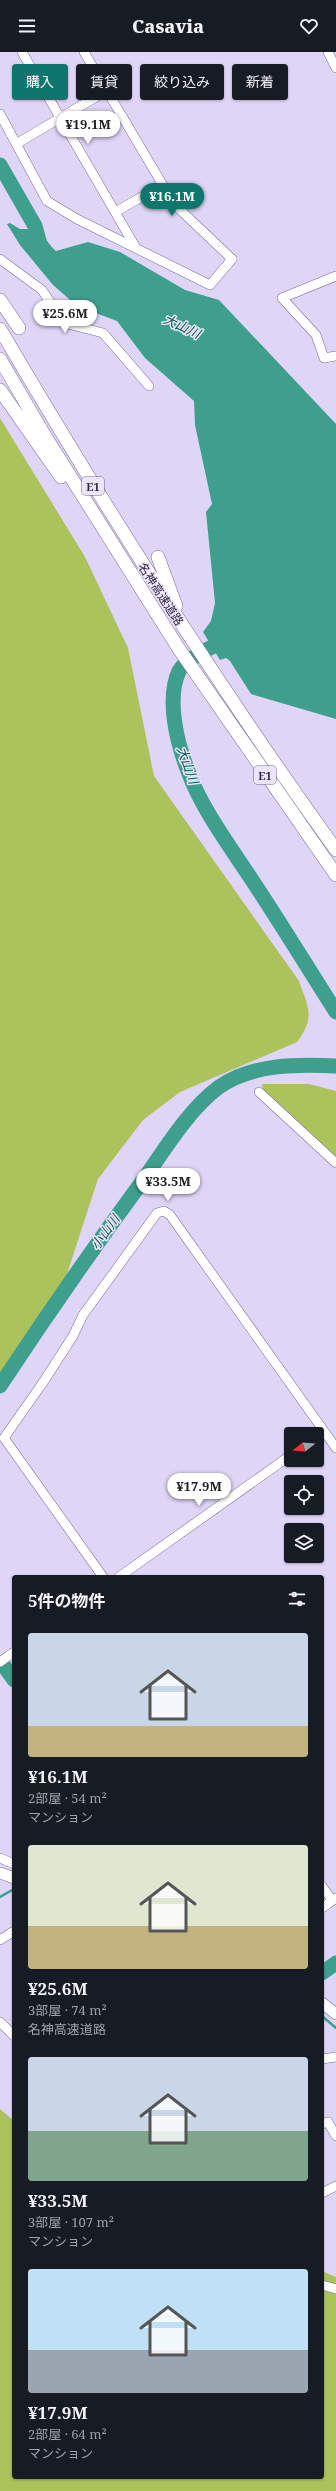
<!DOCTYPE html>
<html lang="ja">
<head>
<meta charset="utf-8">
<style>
	:root { --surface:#171b24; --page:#242831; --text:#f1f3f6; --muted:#9ea1a6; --accent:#0f766e }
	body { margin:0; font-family:"Noto Serif","Noto Sans JP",serif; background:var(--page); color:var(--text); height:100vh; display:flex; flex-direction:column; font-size:15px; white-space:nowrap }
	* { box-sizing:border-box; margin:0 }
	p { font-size:13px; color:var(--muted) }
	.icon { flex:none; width:22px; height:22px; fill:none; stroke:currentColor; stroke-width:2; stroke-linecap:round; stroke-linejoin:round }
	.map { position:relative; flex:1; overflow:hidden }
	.details { position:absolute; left:12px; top:1523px; width:312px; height:904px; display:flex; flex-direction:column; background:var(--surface); border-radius:4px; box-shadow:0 1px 3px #0004 }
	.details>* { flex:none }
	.guide { position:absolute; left:12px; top:12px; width:312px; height:36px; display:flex; gap:8px }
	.needle { width:26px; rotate:253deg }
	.tools { position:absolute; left:284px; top:1375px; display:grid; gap:8px }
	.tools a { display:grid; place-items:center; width:40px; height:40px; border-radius:4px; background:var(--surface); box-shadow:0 1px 3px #0004; font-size:20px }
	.price { position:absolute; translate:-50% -34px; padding:0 9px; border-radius:14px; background:#fff; color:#222; font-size:13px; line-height:26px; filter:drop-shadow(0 1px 2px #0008) }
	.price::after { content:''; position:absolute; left:50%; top:24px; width:12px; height:9px; margin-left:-6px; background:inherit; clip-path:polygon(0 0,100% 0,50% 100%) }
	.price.on { background:var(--accent); color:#fff }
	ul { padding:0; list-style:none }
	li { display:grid; align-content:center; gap:8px; height:212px; padding:0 16px }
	li span { display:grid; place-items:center; height:124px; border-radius:4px; color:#555 }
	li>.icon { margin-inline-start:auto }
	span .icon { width:72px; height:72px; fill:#fffc; stroke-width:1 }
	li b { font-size:17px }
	h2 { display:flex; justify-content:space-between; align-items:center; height:48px; padding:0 16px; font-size:17px }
	.chip { padding:0 14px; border-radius:4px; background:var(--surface); box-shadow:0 1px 3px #0004; font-size:14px; line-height:36px }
	.chip.on { background:var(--accent); color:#fff }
	header { display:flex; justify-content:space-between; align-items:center; height:52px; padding:0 16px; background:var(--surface); font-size:18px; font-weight:800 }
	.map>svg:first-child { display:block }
	.green { fill:#acc25b }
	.water { fill:#3e9f8d }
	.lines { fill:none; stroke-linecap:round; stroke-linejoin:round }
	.stream { stroke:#3e9f8d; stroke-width:2.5 }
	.river { stroke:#3e9f8d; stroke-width:15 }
	.minor-casing { stroke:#7b6a9d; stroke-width:10 }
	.major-casing { stroke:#7b6a9d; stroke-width:12 }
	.highway-casing { stroke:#7b6a9d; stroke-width:14 }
	.minor { stroke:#fff; stroke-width:9 }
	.major { stroke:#fff; stroke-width:11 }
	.highway { stroke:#fff; stroke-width:13 }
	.labels { text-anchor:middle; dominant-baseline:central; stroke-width:3; stroke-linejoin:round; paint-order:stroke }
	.shield { fill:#ebe4fb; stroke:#696177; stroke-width:1 }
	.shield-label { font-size:11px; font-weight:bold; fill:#31293f }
	.street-label { font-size:12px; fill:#31293f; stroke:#ebe4fb }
	.water-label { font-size:13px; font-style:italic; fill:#075a4e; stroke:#ebe4fb }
</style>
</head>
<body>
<header><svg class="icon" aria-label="menu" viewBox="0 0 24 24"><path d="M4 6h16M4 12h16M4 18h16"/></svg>Casavia<svg class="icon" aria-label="heart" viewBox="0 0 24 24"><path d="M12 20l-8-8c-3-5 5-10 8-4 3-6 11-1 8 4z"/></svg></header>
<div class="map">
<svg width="336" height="2439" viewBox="0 0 336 2439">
	<rect width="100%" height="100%" fill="#dfd5f7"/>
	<path class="green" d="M 0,366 L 85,505 L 128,596 L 154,724 L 299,929 C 308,955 316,965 297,990 L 180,1040 L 143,1068 L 98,1127 L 65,1228 L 0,1327 Z
		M 262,1032 L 309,1032 L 336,1039 L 336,1105 L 263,1037 Z
		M 0,2057 L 14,2069 L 14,2425 L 322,2425 L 322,2219 L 336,2225 L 336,2439 L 0,2439 Z"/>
	<path class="water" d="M 10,171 L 20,177 L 32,177 L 56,199 L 88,190 L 120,200 L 185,238 L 219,248 L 336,372 L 336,667 L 251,642 L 230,609 L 226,606 L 220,608 L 203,580 L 211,569 L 215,551 L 206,460 L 212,452 L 195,373 L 194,349 L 145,306 L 117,269 L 77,254 L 53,233 L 20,193 L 7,172 Z"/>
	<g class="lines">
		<path class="stream" d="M 0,1845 L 14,1837
			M 322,1964 L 336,1976"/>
		<path class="river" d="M 0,113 L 35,174 L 40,192 L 46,200
			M 230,587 C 217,592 186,606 179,619 C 166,647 177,691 188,719 C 200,753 226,789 246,819 C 277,865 306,913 336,960
			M 0,1334 C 46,1264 94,1195 144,1127 C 164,1098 190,1056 219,1035 C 251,1012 298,1012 336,1014
			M 4,1614 L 14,1628
			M 322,1921 L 336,1911"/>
		<defs>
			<path id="minor" d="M 22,0 L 136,196
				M 328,0 L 336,16
				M 0,62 L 47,149 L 77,167 L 210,233 L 232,207 L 174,152 L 84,0
				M 16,92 L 106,39
				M 115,160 L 163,133
				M 0,207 L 42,238 L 64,271 L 103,281 L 149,334
				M 336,224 L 282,246 L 316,283 L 324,306 L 336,304
				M 259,1040 L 336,1111
				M 103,1525 L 4,1386 L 44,1329 L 73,1284 L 83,1263 L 157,1161 L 164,1159 L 170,1163 L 336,1396
				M 119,1525 L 291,1403
				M 0,1610 L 14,1600
				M 0,1806 L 14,1812
				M 322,1834 L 332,1848
				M 322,1856 L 336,1846
				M 0,1888 L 14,1879
				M 0,1970 L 14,1984
				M 322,2007 L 336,2005
				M 322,2072 L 328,2070 L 336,2084
				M 322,2141 L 336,2134
				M 322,2233 L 336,2237"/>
			<path id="major" d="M 0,1821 L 14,1826
				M 322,1951 L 336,1962"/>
			<path id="highway" d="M 0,248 L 19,276
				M 0,277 C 105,456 215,630 336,798
				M 0,307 L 45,384 L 179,597 L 336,823
				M 0,338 L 61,425
				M 158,505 L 176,554"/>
		</defs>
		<use href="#minor" class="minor-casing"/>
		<use href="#major" class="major-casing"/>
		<use href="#highway" class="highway-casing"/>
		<use href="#minor" class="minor"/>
		<use href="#major" class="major"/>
		<use href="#highway" class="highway"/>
	</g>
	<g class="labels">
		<g class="shield">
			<rect x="82" y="425" width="22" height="18" rx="3"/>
			<rect x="254" y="714" width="22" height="18" rx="3"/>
		</g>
		<g class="shield-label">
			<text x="93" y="434">E1</text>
			<text x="265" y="723">E1</text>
		</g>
		<g class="street-label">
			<text transform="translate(161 542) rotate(57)">名神高速道路</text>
		</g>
		<g class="water-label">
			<text transform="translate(182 274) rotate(25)">大山川</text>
			<text transform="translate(188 713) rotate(70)">大山川</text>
			<text transform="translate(105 1180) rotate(-54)">小山川</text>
		</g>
	</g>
</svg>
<div class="tools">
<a><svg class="needle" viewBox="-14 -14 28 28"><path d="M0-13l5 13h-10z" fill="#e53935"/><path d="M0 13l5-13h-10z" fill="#9ea1a6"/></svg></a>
<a><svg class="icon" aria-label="locate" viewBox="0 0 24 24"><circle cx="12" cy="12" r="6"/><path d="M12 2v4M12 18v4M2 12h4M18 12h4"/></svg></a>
<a><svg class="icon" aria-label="layers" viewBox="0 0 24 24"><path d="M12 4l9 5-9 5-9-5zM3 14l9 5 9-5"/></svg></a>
</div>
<b class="price" style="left:88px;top:93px">¥19.1M</b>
<b class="price on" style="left:172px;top:165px">¥16.1M</b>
<b class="price" style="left:65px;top:282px">¥25.6M</b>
<b class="price" style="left:168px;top:1150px">¥33.5M</b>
<b class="price" style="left:199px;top:1455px">¥17.9M</b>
<div class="guide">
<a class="chip on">購入</a>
<a class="chip">賃貸</a>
<a class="chip">絞り込み</a>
<a class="chip">新着</a>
</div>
<section class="details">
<h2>5件の物件<svg class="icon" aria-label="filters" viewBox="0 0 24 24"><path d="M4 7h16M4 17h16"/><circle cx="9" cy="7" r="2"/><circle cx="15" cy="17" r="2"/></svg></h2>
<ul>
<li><span style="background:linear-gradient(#c9d6e8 75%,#c2b280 0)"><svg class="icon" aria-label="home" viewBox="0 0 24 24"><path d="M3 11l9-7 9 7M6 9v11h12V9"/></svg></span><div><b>¥16.1M</b><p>2部屋 · 54 m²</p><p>マンション</p></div></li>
<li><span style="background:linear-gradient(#dfe7d0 65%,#c2b280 0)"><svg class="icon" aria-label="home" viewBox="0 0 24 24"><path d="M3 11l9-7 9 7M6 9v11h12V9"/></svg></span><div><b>¥25.6M</b><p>3部屋 · 74 m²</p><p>名神高速道路</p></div></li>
<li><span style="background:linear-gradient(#c9d6e8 60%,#7fa58c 0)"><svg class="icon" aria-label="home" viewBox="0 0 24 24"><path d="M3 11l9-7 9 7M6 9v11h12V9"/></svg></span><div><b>¥33.5M</b><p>3部屋 · 107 m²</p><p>マンション</p></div></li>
<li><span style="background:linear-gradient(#bfe0f5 65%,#9aa5b1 0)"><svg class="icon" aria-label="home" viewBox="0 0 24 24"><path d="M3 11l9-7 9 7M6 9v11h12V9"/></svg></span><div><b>¥17.9M</b><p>2部屋 · 64 m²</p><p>マンション</p></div></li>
</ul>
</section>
</div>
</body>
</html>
